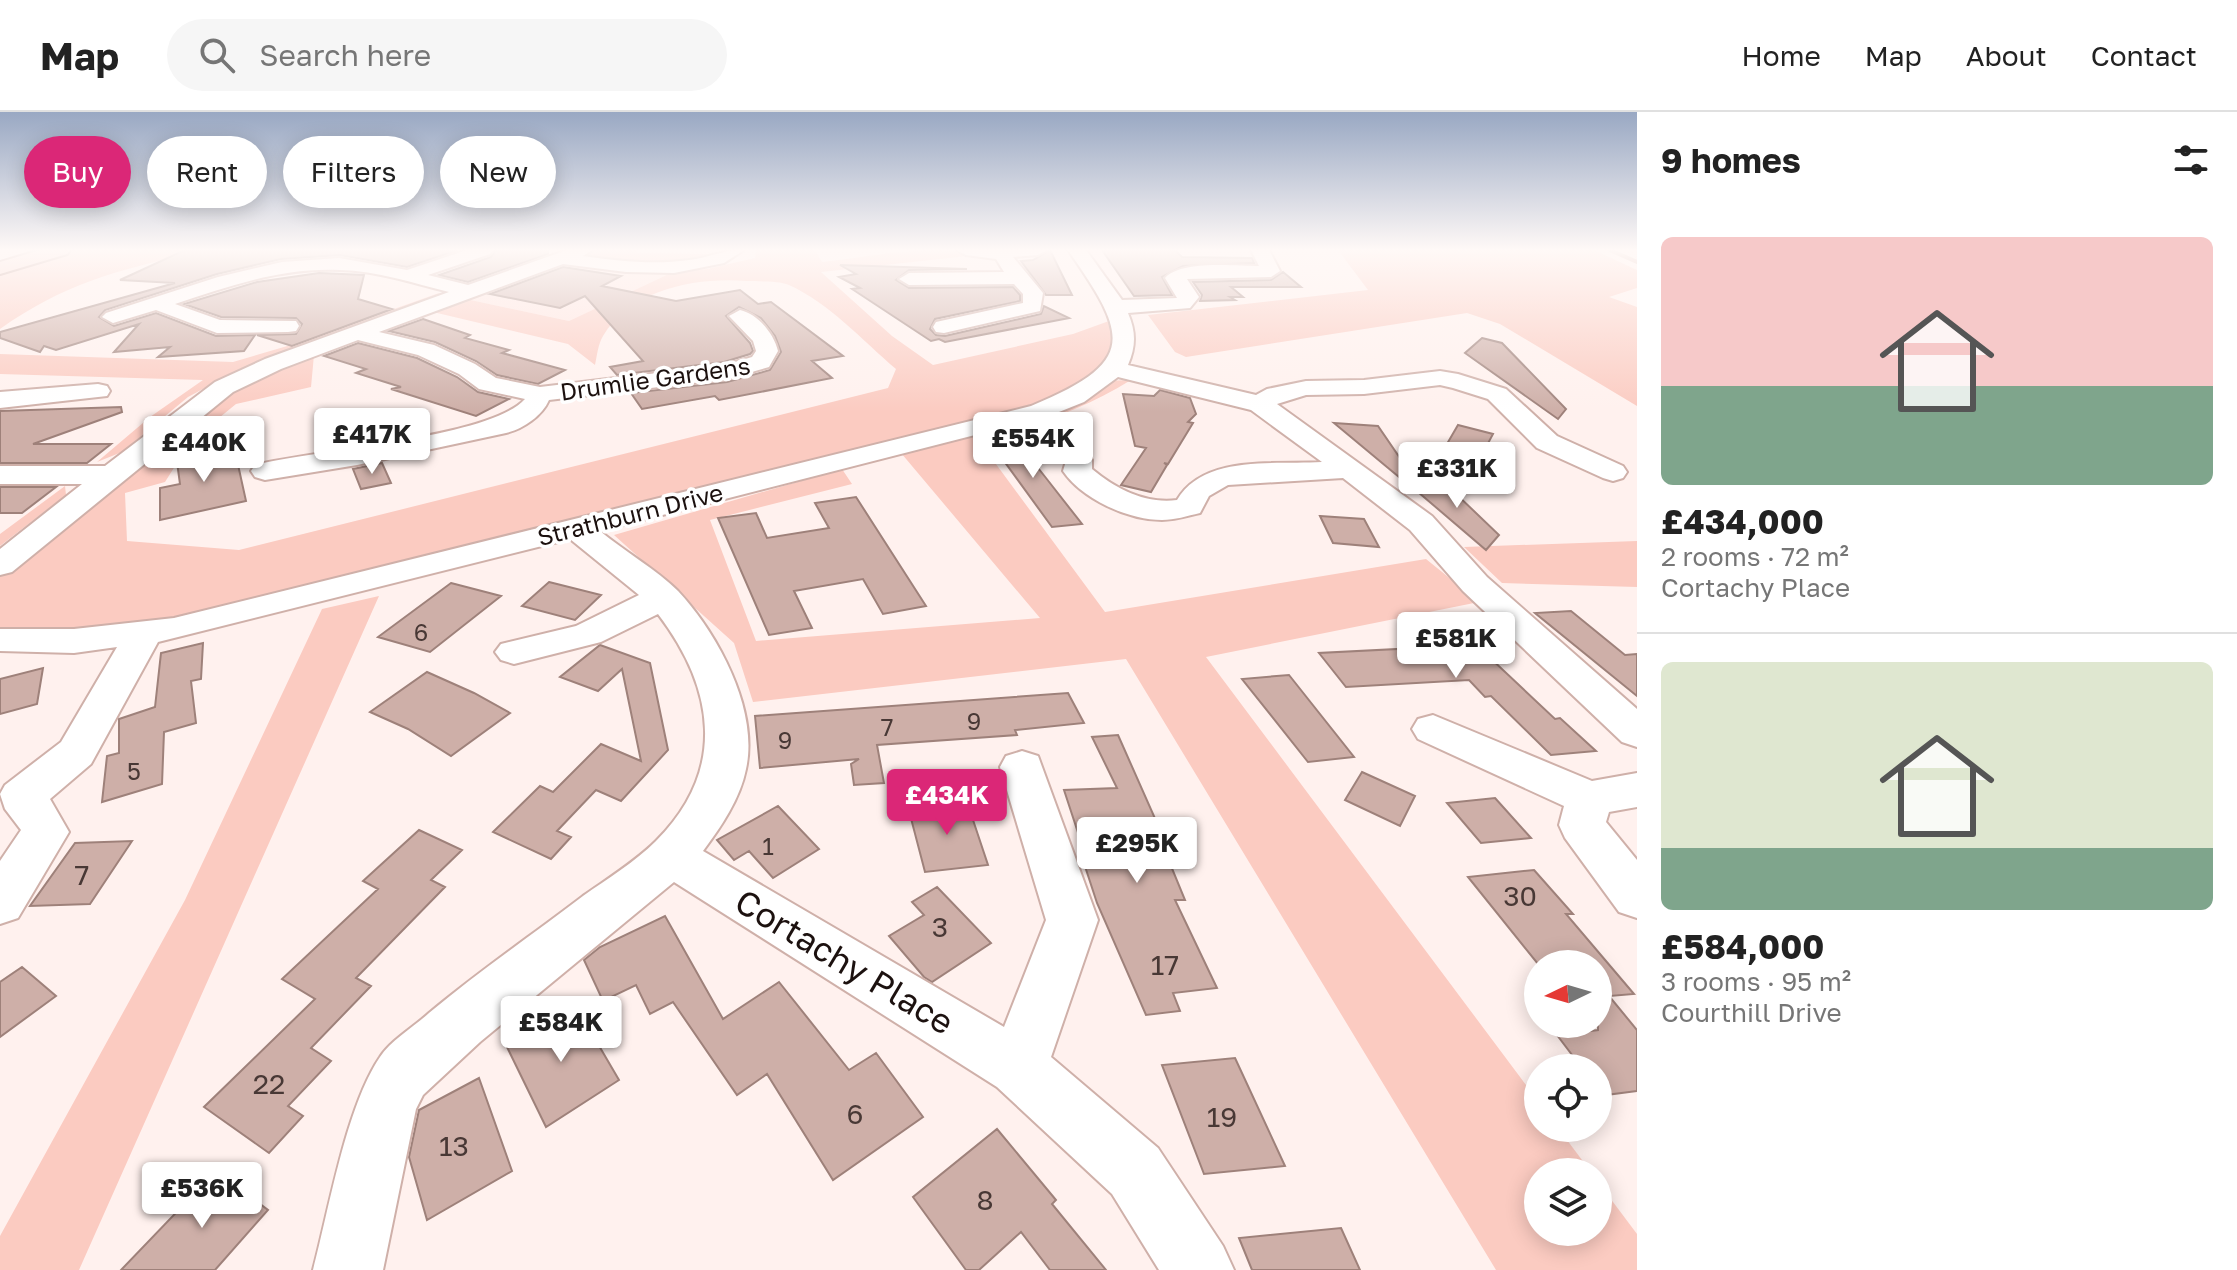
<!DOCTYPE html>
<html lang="en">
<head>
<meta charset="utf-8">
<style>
	:root { --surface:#fff; --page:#f6f6f6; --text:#222; --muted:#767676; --line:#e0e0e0; --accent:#db2777 }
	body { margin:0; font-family:"Golos Text",sans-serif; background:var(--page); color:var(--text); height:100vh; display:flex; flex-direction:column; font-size:30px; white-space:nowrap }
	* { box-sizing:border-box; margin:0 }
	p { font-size:26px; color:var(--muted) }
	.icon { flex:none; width:44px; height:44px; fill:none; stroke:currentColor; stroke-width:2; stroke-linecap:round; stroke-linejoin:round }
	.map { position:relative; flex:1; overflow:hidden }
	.sheet { display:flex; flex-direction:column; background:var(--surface); width:600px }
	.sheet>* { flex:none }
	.banner { position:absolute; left:24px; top:24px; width:760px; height:72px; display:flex; gap:16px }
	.needle { width:52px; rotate:265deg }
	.tools { position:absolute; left:1524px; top:838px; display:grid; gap:16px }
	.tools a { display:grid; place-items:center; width:88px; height:88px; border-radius:50%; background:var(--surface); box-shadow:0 4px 20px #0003; font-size:40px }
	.price { position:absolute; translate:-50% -68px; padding:0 18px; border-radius:8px; background:#fff; color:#222; font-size:26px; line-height:52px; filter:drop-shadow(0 2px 4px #0008) }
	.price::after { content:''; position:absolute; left:50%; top:48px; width:24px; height:18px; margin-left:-12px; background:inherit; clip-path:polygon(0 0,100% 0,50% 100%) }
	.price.on { background:var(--accent); color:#fff }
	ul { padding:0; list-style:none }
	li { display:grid; align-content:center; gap:16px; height:424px; padding:0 24px }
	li+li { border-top:2px solid var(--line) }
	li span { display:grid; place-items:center; height:248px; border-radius:12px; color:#555 }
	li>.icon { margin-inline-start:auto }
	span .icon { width:144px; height:144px; fill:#fffc; stroke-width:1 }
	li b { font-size:34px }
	h2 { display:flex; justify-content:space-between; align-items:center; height:96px; padding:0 24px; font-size:34px }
	.pill { padding:0 28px; border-radius:36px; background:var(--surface); box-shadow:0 4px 20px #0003; font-size:28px; line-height:72px }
	.pill.on { background:var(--accent); color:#fff }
	header { display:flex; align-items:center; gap:48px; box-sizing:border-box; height:112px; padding:0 40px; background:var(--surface); border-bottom:2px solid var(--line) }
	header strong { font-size:38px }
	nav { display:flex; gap:44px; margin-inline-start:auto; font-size:28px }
	.search { width:560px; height:72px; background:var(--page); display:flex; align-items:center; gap:20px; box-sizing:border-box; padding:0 28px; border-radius:44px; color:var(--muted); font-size:30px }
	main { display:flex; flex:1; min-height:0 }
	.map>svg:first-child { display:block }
	.built { fill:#fee4df }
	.green { fill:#fbcbc1 }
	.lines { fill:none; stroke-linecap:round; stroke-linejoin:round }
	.stream { stroke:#c4968c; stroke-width:4 }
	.building { fill:#ceafa8; stroke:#9e817a; stroke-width:2 }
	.minor-casing { stroke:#cfb0a9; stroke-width:4 }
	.major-casing { stroke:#a8776d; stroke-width:4 }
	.minor { fill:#fff; fill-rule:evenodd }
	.major { fill:#f8cec6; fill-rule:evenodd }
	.labels { text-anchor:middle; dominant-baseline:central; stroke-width:7; stroke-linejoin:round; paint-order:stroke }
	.far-street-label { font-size:24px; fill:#1c110f; stroke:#fff }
	.number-label { font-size:24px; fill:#483835 }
	.near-number-label { font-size:28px; fill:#483835 }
	.near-street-label { font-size:34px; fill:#1c110f; stroke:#fff }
</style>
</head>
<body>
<header>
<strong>Map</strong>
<div class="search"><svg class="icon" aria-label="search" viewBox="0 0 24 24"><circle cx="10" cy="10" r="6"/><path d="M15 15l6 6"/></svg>Search here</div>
<nav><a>Home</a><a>Map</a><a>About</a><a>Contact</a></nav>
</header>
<main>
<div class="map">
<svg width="1637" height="1158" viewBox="0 0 1637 1158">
	<rect width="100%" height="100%" fill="#fff1ee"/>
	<path class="built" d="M 563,151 L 673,160 L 569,209 L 466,187 Z"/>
	<path class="green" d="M 60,138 L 204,138 C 125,157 69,168 0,217 L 0,156 Z
		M 594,138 L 636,138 L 636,141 L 720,142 L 658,152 L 591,146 L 588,143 Z
		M 756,138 L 815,138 L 822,150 C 872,145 927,131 976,143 L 821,160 L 892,224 L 933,253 L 1073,222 L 1109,209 C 1115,218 1115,228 1111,238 C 1093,277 1045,287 1008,300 L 206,500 L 118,516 L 0,520 L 0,464 L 228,281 L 278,255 L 314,243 L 311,275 L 236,292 L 214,310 L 215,326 L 189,332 L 165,370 L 125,381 L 127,429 L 239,438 L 888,276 L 896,257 C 863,229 829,191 789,173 C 777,168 759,170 746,169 C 697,165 631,177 603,224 C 598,232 597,244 595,253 L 568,232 L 433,200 L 466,187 L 569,209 L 673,160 L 707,157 L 755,146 Z
		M 1338,138 L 1594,138 L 1637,158 L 1637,176 L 1609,185 L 1637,195 L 1637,294 L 1500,212 L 1467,201 L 1186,245 L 1175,240 L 1148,203 L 1368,178 Z
		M 439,181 L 434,187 L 242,256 L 188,285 L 122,340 L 97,350 L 150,305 L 203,268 L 0,262 L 0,242 L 233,250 L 301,230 Z
		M 1131,268 C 1083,298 1033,314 979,329 L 1105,500 L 1426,447 L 1479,490 L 1206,545 L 1538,989 L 1538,1016 L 1558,1016 L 1591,1060 L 1538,1060 L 1538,1120 L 1598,1120 L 1598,1070 L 1637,1122 L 1637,1158 L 1496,1158 L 1126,547 L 753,590 L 734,531 L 614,423 L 842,357 L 852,372 L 710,408 L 756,529 L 1040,506 L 896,335 L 1040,299 L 1101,269 Z
		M 65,374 L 66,383 L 0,434 L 0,422 Z
		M 1637,429 L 1637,475 L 1502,471 L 1464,435 Z
		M 379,484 L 79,1158 L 0,1158 L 0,1124 L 185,788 L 322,497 Z"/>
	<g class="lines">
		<path class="stream" d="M 1610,138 L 1637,150"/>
	</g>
	<path class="building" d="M 185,138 L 458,138 L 407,155 L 340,143 L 281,147 L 217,162 L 105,198 L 99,205 L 114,214 L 156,201 L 216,224 L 255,223 L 244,239 L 158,245 L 170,235 L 114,240 L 139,212 L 56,238 L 44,234 L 40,240 L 0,226 L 0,220 L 175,171 L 120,168 Z
		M 496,138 L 548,138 L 548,142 L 468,170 L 439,163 L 491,145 Z
		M 1050,138 L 1072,183 L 1046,183 L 1021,149 L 1033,148 Z
		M 1102,138 L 1175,138 L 1182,145 L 1252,146 L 1254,151 L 1183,154 L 1162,165 L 1172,183 L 1134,184 Z
		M 840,153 L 967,157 L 909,158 L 896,168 L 909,176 L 1013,175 L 1020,183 L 1020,189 L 935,207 L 930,217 L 936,223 L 945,224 L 1041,202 L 1044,194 L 1069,206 L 945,230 L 939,227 L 931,229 L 852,177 L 860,176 L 839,165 L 856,162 Z
		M 563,155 L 621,164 L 602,174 L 676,189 L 740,178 L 758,192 L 771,190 L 843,244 L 812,249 L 832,266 L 719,288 L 715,284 L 642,297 L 631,281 L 727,270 L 770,258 L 781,240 L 775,224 L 761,206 L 739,195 L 726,204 L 750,231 L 753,239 L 750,242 L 724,250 L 617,263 L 610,255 L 643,249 L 585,184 L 560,196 L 490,182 Z
		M 1283,160 L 1301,175 L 1231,175 L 1243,185 L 1230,185 L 1235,188 L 1200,189 L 1202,183 L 1193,170 L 1271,168 Z
		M 319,161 L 364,163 L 358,187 L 392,197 L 292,234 L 257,223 L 296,222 L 302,212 L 296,206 L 221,205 L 184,192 L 257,170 Z
		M 423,207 L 470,223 L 465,226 L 509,238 L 502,241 L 565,258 L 538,272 L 497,263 L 476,249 L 435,230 L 389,219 Z
		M 1482,226 L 1502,231 L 1566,297 L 1558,307 L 1465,241 Z
		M 358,231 L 417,246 L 457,265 L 478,280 L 509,287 L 476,304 L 391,277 L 401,275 L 356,261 L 366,257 L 324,244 Z
		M 1160,278 L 1190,286 L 1196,302 L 1188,310 L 1193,311 L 1168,352 L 1164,351 L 1167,353 L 1151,380 L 1121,373 L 1146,336 L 1135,334 L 1123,282 L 1154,284 Z
		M 121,295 L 122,300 L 33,332 L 111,332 L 87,351 L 0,351 L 0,299 Z
		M 363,306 L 373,330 L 345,335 L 336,311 Z
		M 1334,311 L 1378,314 L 1417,371 L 1411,375 Z
		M 1458,313 L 1493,322 L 1476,354 L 1444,337 Z
		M 1008,318 L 1046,366 L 1082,412 L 1052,415 L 985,323 Z
		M 233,330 L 246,389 L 160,408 L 160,376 L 180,372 L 177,350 L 206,344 L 205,336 Z
		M 382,351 L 391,371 L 361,377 L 353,357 Z
		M 1431,358 L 1499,423 L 1486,438 L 1418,380 Z
		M 0,375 L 56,375 L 22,401 L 0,401 Z
		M 856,385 L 926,494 L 883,502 L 863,467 L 794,479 L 812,516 L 769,523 L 718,406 L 756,401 L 767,426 L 829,416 L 815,391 Z
		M 1320,404 L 1364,407 L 1379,435 L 1333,431 Z
		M 549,470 L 601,483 L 575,508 L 522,494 Z
		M 451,471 L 501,484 L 430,540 L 378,525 Z
		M 1571,499 L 1625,543 L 1637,542 L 1637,584 L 1535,501 Z
		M 1453,511 L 1555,607 L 1560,606 L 1596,639 L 1551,643 L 1491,584 L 1485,585 L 1469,568 L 1346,575 L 1319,541 L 1436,535 L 1414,514 Z
		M 203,531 L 201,567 L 191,569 L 196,611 L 164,620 L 162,672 L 102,690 L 107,644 L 119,641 L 119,607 L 155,595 L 161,541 Z
		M 600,533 L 650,551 L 668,638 L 621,689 L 596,678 L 557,719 L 571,725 L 551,747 L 493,720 L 540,674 L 553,680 L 601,632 L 641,649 L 622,557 L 598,579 L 560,565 Z
		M 43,556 L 37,592 L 0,602 L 0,567 Z
		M 427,560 L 474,581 L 510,601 L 451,644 L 408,617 L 370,600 Z
		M 1289,563 L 1354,645 L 1308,650 L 1242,567 Z
		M 1068,581 L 1084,611 L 1015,618 L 1017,623 L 877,633 L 884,671 L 854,673 L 851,652 L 859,647 L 760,656 L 755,604 Z
		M 1118,623 L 1161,720 L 1157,720 L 1185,788 L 1175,788 L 1217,876 L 1173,881 L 1180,899 L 1146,903 L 1097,791 L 1080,739 L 1084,739 L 1064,678 L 1117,676 L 1092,625 Z
		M 1362,660 L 1415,684 L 1400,714 L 1345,688 Z
		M 1495,686 L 1531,726 L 1481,731 L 1447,691 Z
		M 967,690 L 988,753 L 925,760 L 908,695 Z
		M 778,694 L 819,737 L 773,766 L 749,739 L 734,748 L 717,728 Z
		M 419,718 L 462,738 L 431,768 L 445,775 L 356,866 L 371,874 L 311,936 L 331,949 L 288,994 L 303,1004 L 269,1041 L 204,995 L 315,887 L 282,867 L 378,777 L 363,769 Z
		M 132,729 L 90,792 L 30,794 L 75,731 Z
		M 1534,758 L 1573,802 L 1566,802 L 1634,882 L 1609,884 L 1637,918 L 1637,979 L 1598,984 L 1598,956 L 1582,956 L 1557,923 L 1598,918 L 1598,852 L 1538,852 L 1468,765 Z
		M 937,775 L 991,831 L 932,870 L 924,865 L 889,824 L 924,803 L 912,790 Z
		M 665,804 L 723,907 L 779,870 L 849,958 L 876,941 L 923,1005 L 833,1068 L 767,962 L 737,983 L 673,890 L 650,902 L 636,873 L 603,889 L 584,848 L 600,835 Z
		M 22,855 L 56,884 L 0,925 L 0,870 Z
		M 574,891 L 619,968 L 546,1015 L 505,931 Z
		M 1235,946 L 1285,1054 L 1204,1062 L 1162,953 Z
		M 479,966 L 512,1059 L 427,1108 L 409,1045 L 419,998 Z
		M 997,1017 L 1056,1088 L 1052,1092 L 1106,1158 L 1050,1158 L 1021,1120 L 979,1158 L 966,1158 L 913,1085 Z
		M 216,1059 L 268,1098 L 215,1158 L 121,1158 Z
		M 1341,1116 L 1360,1158 L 1252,1158 L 1239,1126 Z"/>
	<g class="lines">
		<defs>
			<path id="minor" d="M 467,138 L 493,138 L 490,142 L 428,163 L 468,173 L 567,138 L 592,138 L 583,144 C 619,149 654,153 689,148 C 709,146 724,137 744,138 L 724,151 L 674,161 L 626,160 L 563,152 L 379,220 L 434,233 L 475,252 L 496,266 L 540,275 L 725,253 L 752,245 L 756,239 L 753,229 L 729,204 L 740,198 C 758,202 774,222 778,239 L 769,255 L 727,267 L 549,288 C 542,304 523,317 506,321 L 357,353 L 265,368 L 255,365 L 251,359 L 255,353 C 313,338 490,326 525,287 L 479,277 L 459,262 L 418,243 L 358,228 L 281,257 L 233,280 L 12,460 L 0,463 L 0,437 L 82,372 L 0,372 L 0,354 L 105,354 L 215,270 L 265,247 L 449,180 C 413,171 377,159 340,158 C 283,155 229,174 175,192 L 220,208 L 296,209 L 299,214 L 296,219 L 288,220 L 217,221 L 156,198 L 113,211 L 102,205 L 106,201 L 218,165 L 282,150 L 339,146 L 407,158 Z
				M 957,138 L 1047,138 L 1038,143 L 1013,145 L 1043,181 L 1040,199 L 944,221 L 936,220 L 933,215 L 936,210 L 1023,191 L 1023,182 L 1014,172 L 909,173 L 899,167 L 909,161 L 1004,160 L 996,147 L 966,143 Z
				M 1068,138 L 1086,138 L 1122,188 L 1177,186 L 1165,166 C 1181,148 1235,154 1259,154 L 1251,138 L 1269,138 L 1280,159 L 1271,165 L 1187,167 L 1199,185 L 1190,196 L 1128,201 C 1136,220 1136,234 1128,253 L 1256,283 L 1267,277 L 1306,269 L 1364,268 L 1440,259 L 1458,262 L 1506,277 L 1557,324 L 1623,354 L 1627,360 L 1623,366 L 1613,369 L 1603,366 L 1537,336 L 1488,287 L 1453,276 L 1440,273 L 1364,282 L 1306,283 L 1277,292 L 1432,404 L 1487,465 L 1637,597 L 1637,635 L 1622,630 L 1463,479 L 1410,418 L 1343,366 L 1228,373 L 1209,384 L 1200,401 C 1187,404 1175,408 1162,408 C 1128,408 1082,387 1063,359 L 1068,342 L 1078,340 L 1088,342 L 1092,348 L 1092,357 C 1116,377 1145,392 1177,388 C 1204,342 1275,353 1322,350 L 1251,298 L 1118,265 L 1084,290 L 1049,304 L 600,419 C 624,439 657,458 678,479 C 718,522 759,598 746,657 C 740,687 721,715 703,739 L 1004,915 L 1046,808 L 1000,655 L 1006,644 L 1022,639 L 1038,644 L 1098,808 L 1051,945 L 1158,1036 L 1223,1134 L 1234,1158 L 1159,1158 L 1112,1082 L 997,975 L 674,770 L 480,930 L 423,983 L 416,997 L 383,1158 L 313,1158 C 329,1098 346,995 380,945 C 391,928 414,915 429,901 C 478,860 532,823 583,784 C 607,767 635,750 656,729 C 727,658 715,577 658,502 L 601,530 L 514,552 L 501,548 L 495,540 L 501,532 L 576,514 L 639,483 L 570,427 L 158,530 L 91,652 L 50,687 L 69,720 L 18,806 L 0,812 L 0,749 L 21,718 L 5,697 L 0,682 L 5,673 L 61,630 L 117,535 L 74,541 L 0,539 L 0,517 L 74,517 L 174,506 L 1031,294 C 1137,250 1129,225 1068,138 Z
				M 98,272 L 107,274 L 110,279 L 107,284 L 0,296 L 0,280 Z
				M 1433,603 L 1592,669 L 1637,661 L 1637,695 L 1609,700 L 1606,710 L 1637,748 L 1637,806 L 1619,800 L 1565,726 L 1559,713 L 1564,694 L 1418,627 L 1412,617 L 1418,607 Z"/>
			<path id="major" d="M 40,138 L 70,138 L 67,142 L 0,162 L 0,150 Z"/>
		</defs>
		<use href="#minor" class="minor-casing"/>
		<use href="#major" class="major-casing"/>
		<use href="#minor" class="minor"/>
		<use href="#major" class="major"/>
	</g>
	<linearGradient id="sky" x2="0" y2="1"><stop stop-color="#99a8c3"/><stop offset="0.46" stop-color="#fff9f7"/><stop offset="1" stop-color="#fff9f7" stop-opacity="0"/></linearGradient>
	<rect width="1637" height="300" fill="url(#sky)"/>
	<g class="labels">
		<g class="far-street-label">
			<text transform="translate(655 266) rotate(-8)">Drumlie Gardens</text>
			<text transform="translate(630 402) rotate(-14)">Strathburn Drive</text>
		</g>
		<g class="number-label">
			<text x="421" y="519">6</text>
			<text x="974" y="608">9</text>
			<text x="887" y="614">7</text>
			<text x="785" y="627">9</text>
			<text x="134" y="658">5</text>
			<text x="768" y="733">1</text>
		</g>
		<g class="near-number-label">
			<text x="82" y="762">7</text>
			<text x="1520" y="783">30</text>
			<text x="940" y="814">3</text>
			<text x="1165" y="852">17</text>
			<text x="269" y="971">22</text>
			<text x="855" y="1001">6</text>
			<text x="1222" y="1004">19</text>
			<text x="454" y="1033">13</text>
			<text x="985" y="1087">8</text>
		</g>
		<g class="near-street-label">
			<text transform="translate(845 849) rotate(31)">Cortachy Place</text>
		</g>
	</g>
</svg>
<div class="tools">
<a><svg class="needle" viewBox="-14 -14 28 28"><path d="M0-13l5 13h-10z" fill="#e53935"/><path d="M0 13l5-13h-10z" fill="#767676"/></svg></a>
<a><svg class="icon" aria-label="locate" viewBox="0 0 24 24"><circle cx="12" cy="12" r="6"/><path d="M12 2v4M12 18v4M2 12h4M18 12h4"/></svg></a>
<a><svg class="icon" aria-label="layers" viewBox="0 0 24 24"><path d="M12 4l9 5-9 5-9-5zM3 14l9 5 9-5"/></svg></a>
</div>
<b class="price" style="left:372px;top:364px">£417K</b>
<b class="price" style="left:1033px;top:368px">£554K</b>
<b class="price" style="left:204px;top:372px">£440K</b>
<b class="price" style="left:1457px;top:398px">£331K</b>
<b class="price" style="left:1456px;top:568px">£581K</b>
<b class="price on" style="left:947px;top:725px">£434K</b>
<b class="price" style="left:1137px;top:773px">£295K</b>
<b class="price" style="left:561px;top:952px">£584K</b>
<b class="price" style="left:202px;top:1118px">£536K</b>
<div class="banner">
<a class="pill on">Buy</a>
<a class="pill">Rent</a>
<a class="pill">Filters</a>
<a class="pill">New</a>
</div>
</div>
<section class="sheet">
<h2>9 homes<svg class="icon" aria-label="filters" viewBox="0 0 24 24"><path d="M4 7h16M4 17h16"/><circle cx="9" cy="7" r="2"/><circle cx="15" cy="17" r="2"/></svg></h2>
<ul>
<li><span style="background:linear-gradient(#f6c9c9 60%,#7fa58c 0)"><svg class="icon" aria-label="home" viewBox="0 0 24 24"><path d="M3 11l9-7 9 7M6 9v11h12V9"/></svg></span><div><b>£434,000</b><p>2 rooms · 72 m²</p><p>Cortachy Place</p></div></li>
<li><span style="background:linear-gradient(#dfe7d0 75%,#7fa58c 0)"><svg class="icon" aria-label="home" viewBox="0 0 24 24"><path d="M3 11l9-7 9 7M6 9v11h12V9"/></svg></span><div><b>£584,000</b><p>3 rooms · 95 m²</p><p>Courthill Drive</p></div></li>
</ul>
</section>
</main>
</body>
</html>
